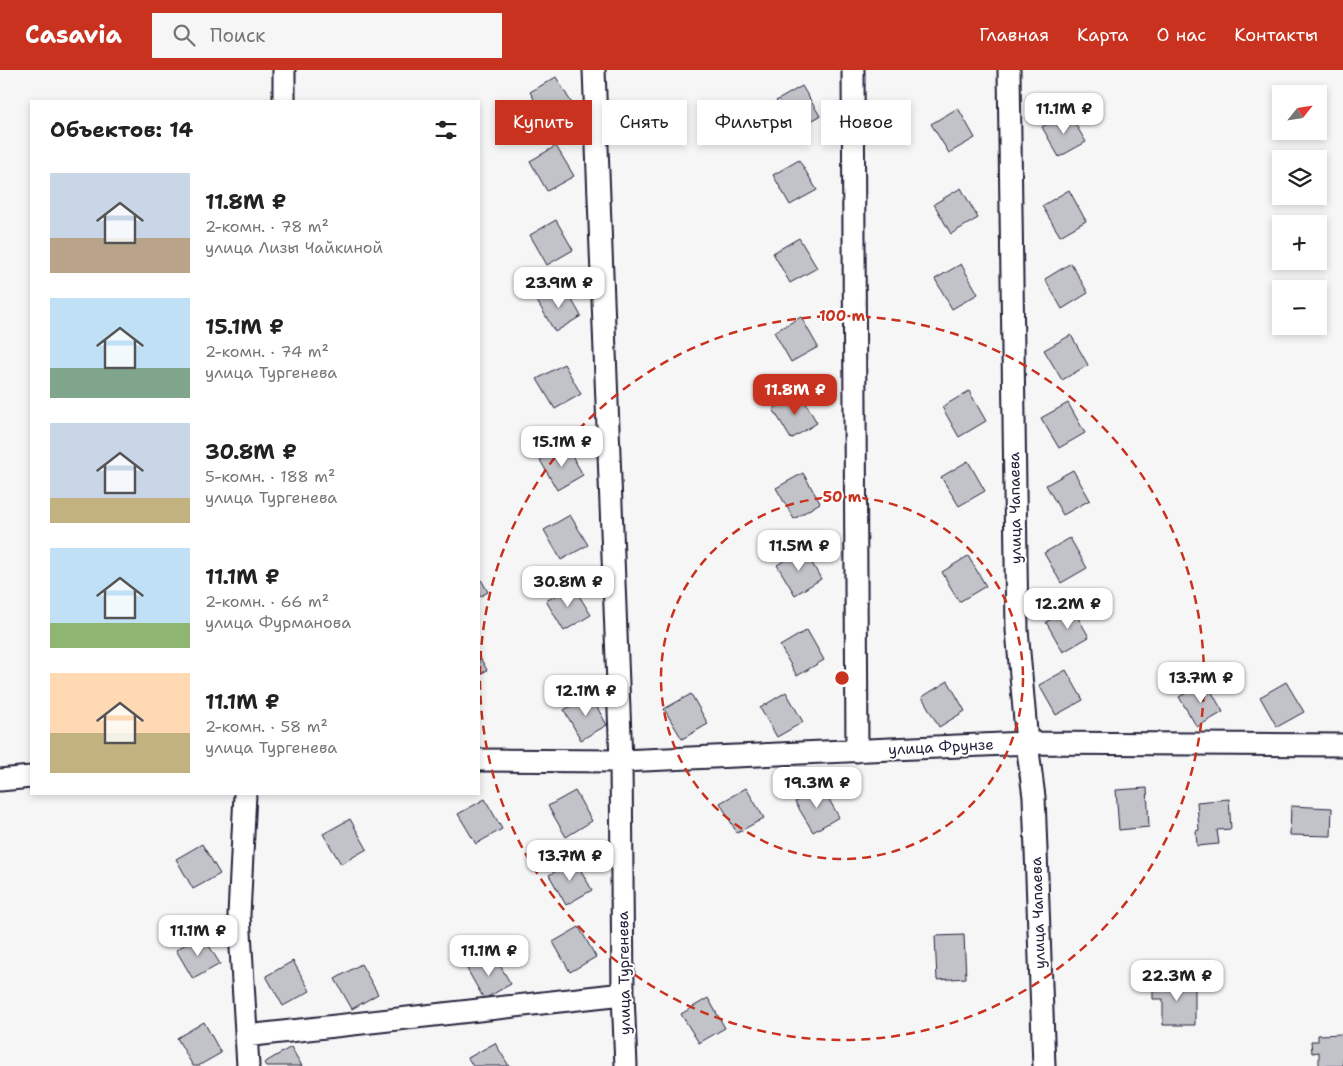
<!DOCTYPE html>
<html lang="ru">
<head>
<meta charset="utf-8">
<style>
	:root { --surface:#fff; --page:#f6f6f6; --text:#222; --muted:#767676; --accent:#c8321e }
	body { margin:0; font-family:"Shantell Sans",sans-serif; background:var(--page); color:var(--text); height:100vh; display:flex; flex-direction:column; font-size:19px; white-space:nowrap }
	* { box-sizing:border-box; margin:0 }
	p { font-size:16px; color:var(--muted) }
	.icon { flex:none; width:28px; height:28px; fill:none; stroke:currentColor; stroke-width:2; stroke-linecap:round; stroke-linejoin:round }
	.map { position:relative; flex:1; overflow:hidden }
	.drawer { position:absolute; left:30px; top:30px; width:450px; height:695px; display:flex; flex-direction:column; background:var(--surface); border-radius:0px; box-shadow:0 2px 8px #0003 }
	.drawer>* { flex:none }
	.hud { position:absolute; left:495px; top:30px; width:475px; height:45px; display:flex; gap:10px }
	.needle { width:32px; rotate:60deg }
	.tools { position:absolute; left:1272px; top:15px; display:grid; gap:10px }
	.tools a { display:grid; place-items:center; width:55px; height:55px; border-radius:0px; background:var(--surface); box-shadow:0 2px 8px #0003; font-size:25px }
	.price { position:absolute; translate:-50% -42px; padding:0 11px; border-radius:10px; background:#fff; color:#222; font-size:16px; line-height:32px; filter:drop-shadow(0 1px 2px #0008) }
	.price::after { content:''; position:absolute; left:50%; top:30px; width:15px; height:11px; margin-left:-8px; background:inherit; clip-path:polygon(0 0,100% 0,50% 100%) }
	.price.on { background:var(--accent); color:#fff }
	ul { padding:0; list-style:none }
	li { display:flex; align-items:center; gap:15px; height:125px; padding:0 20px }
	li span { display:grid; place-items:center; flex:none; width:140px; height:100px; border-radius:0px; color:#555 }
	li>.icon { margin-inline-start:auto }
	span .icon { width:60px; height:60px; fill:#fffc; stroke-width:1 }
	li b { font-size:21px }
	h2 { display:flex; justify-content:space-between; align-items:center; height:60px; padding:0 20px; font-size:21px }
	.chip { padding:0 18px; border-radius:0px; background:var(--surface); box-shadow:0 2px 8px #0003; font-size:18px; line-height:45px }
	.chip.on { background:var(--accent); color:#fff }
	header { display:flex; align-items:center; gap:30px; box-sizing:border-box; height:70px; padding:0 25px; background:var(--accent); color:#fff }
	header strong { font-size:24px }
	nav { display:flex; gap:28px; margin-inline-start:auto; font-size:18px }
	.search { width:350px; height:45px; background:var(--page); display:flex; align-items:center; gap:12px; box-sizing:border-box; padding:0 18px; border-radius:0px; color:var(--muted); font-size:19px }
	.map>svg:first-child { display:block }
	.building { fill:#c2c2c9; stroke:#22223b }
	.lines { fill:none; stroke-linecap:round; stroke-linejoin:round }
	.street-casing { stroke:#22223b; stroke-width:25 }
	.street { stroke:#fff; stroke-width:21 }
	.ring { fill:none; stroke:#c8321e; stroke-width:2.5; stroke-dasharray:9 6 }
	.labels { text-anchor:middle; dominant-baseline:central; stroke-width:4; stroke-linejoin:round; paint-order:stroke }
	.street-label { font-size:15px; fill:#22223b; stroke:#fff }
	.centre { fill:#c8321e; stroke:#fff; stroke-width:2.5 }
	.ring-label { font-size:15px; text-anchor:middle; font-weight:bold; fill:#c8321e; stroke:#fff; stroke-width:4; stroke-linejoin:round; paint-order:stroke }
</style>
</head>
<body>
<header>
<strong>Casavia</strong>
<div class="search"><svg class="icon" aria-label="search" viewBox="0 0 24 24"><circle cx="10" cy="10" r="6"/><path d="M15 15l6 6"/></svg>Поиск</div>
<nav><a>Главная</a><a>Карта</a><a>О нас</a><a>Контакты</a></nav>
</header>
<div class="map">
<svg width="1343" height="996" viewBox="0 0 1343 996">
	<rect width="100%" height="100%" fill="#f6f6f7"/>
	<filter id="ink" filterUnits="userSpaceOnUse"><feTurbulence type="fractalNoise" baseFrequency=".02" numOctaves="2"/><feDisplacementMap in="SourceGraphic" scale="10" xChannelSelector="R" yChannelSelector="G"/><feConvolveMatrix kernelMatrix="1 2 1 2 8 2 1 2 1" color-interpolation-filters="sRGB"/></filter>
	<g filter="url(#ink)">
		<path class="building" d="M 556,7 L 574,37 L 547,52 L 530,22 Z
			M 802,16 L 820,46 L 793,61 L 776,31 Z
			M 958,38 L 975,68 L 949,83 L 931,54 Z
			M 1068,42 L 1086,72 L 1059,87 L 1042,57 Z
			M 556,76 L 574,106 L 547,121 L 530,91 Z
			M 799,90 L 817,120 L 790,135 L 773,105 Z
			M 961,118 L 978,148 L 951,164 L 934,134 Z
			M 1069,120 L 1086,151 L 1060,166 L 1042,136 Z
			M 556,150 L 573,180 L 547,195 L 530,165 Z
			M 799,168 L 817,198 L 790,213 L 773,183 Z
			M 1071,193 L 1088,223 L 1062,239 L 1045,209 Z
			M 961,194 L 978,224 L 952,239 L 935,209 Z
			M 564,216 L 581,246 L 555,262 L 537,231 Z
			M 801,247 L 818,277 L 791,292 L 774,262 Z
			M 1071,265 L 1088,295 L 1062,310 L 1044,280 Z
			M 564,294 L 581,324 L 555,339 L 537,309 Z
			M 969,321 L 986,351 L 959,367 L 942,337 Z
			M 800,323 L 817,353 L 791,369 L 773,339 Z
			M 1068,333 L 1085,363 L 1059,378 L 1041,348 Z
			M 566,375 L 583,405 L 557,420 L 540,390 Z
			M 968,391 L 985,421 L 959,436 L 941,407 Z
			M 1073,400 L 1090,430 L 1063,445 L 1046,415 Z
			M 803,403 L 820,433 L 794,449 L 776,418 Z
			M 570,445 L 588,475 L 561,490 L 544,460 Z
			M 1070,468 L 1087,498 L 1061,513 L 1044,483 Z
			M 804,479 L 821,509 L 795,525 L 777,495 Z
			M 968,486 L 986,516 L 959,532 L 942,502 Z
			M 479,506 L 488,522 L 479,527 Z
			M 573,516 L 591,545 L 564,561 L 546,531 Z
			M 1072,537 L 1089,567 L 1063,582 L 1046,552 Z
			M 807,560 L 824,590 L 797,606 L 780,576 Z
			M 479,586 L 487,600 L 479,605 Z
			M 1066,600 L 1083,630 L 1056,645 L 1039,615 Z
			M 948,611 L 965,641 L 939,657 L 922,627 Z
			M 1206,612 L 1223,642 L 1197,657 L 1179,627 Z
			M 1286,612 L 1304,642 L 1277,657 L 1260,627 Z
			M 786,622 L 803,652 L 777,667 L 760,638 Z
			M 691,624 L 708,654 L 682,669 L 664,639 Z
			M 590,625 L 607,655 L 581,670 L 564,640 Z
			M 822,717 L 839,747 L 813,762 L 795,732 Z
			M 746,718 L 764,748 L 737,763 L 720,733 Z
			M 1147,718 L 1149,757 L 1119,760 L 1116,720 Z
			M 575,721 L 592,751 L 566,767 L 548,736 Z
			M 485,729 L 502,759 L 476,774 L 458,744 Z
			M 1229,729 L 1231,759 L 1217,760 L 1219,774 L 1197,776 L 1196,761 L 1199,760 L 1197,732 Z
			M 1291,736 L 1332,738 L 1331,766 L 1290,765 Z
			M 350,749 L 367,779 L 341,794 L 323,764 Z
			M 202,774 L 220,804 L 193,819 L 176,789 Z
			M 575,790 L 592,820 L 566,835 L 549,805 Z
			M 579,857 L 596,887 L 570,902 L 553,872 Z
			M 202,864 L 220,894 L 193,909 L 176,880 Z
			M 964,865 L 966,908 L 937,910 L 935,866 Z
			M 493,884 L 511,914 L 484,929 L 467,899 Z
			M 293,891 L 310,921 L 283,936 L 266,906 Z
			M 361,894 L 378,924 L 352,939 L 335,909 Z
			M 1153,912 L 1195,912 L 1195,955 L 1163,955 L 1163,929 L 1153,929 Z
			M 708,928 L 725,958 L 699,973 L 681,944 Z
			M 204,952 L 221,983 L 198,996 L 193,996 L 177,968 Z
			M 1343,964 L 1343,996 L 1319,996 L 1319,982 L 1312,983 L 1311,971 L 1318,971 L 1318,965 Z
			M 495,973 L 509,996 L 473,996 L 468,988 Z
			M 291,977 L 302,996 L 266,996 L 264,993 Z"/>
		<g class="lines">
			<defs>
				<path id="street" d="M 284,0 L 284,31
					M 594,0 L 621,691 L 623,924 L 626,996
					M 853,0 L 857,681
					M 1009,0 L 1017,560 L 1027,673 L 1034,727 L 1044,996
					M 479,690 L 621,691 L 1027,673 L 1343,675
					M 0,710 L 31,707
					M 245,724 L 239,845 L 248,996
					M 246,966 L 623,924"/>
			</defs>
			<use href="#street" class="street-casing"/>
			<use href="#street" class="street"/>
		</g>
	</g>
	<g class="ring">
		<circle cx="842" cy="608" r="181"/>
		<circle cx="842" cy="608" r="362"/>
	</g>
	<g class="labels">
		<g class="street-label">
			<text transform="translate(1015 438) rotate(-91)">улица Чапаева</text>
			<text transform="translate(941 677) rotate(-3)">улица Фрунзе</text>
			<text transform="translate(1038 843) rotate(-92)">улица Чапаева</text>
			<text transform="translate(624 903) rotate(-91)">улица Тургенева</text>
		</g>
	</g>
	<circle cx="842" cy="608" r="8" class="centre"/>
	<g class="ring-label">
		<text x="842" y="251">100 m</text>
		<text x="842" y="432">50 m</text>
	</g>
</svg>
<div class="tools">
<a><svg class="needle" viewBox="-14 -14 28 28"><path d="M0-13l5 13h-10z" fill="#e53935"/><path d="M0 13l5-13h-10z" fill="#767676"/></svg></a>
<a><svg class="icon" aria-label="layers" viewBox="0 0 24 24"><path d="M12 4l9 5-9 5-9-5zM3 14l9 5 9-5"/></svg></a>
<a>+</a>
<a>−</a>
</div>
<b class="price" style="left:1064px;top:65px">11.1M ₽</b>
<b class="price" style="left:559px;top:239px">23.9M ₽</b>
<b class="price on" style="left:795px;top:346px">11.8M ₽</b>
<b class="price" style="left:562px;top:398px">15.1M ₽</b>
<b class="price" style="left:799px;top:502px">11.5M ₽</b>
<b class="price" style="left:568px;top:538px">30.8M ₽</b>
<b class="price" style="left:1068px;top:560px">12.2M ₽</b>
<b class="price" style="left:1201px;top:634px">13.7M ₽</b>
<b class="price" style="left:586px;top:647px">12.1M ₽</b>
<b class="price" style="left:817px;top:739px">19.3M ₽</b>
<b class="price" style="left:570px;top:812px">13.7M ₽</b>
<b class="price" style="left:198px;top:887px">11.1M ₽</b>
<b class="price" style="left:489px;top:907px">11.1M ₽</b>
<b class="price" style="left:1177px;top:932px">22.3M ₽</b>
<div class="hud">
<a class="chip on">Купить</a>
<a class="chip">Снять</a>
<a class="chip">Фильтры</a>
<a class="chip">Новое</a>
</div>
<section class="drawer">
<h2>Объектов: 14<svg class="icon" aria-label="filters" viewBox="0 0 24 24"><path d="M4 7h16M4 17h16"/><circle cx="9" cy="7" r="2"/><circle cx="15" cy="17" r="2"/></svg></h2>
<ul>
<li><span style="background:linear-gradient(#c9d6e8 65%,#b9a48a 0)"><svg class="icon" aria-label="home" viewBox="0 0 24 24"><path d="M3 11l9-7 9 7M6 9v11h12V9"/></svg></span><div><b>11.8M ₽</b><p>2-комн. · 78 m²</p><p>улица Лизы Чайкиной</p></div></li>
<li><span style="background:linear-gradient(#bfe0f5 70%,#7fa58c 0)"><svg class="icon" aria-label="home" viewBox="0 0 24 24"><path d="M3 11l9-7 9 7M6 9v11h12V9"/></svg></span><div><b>15.1M ₽</b><p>2-комн. · 74 m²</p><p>улица Тургенева</p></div></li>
<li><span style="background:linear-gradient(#c9d6e8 75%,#c2b280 0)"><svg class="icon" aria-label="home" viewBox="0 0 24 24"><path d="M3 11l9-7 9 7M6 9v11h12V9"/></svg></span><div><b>30.8M ₽</b><p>5-комн. · 188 m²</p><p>улица Тургенева</p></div></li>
<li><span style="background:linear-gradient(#bfe0f5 75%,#8fb573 0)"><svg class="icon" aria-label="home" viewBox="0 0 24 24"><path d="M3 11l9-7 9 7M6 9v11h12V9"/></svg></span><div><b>11.1M ₽</b><p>2-комн. · 66 m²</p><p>улица Фурманова</p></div></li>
<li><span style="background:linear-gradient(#ffd9b3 60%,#c2b280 0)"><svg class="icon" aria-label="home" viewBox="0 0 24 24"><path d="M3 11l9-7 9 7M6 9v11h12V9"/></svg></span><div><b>11.1M ₽</b><p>2-комн. · 58 m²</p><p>улица Тургенева</p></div></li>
</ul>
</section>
</div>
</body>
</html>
